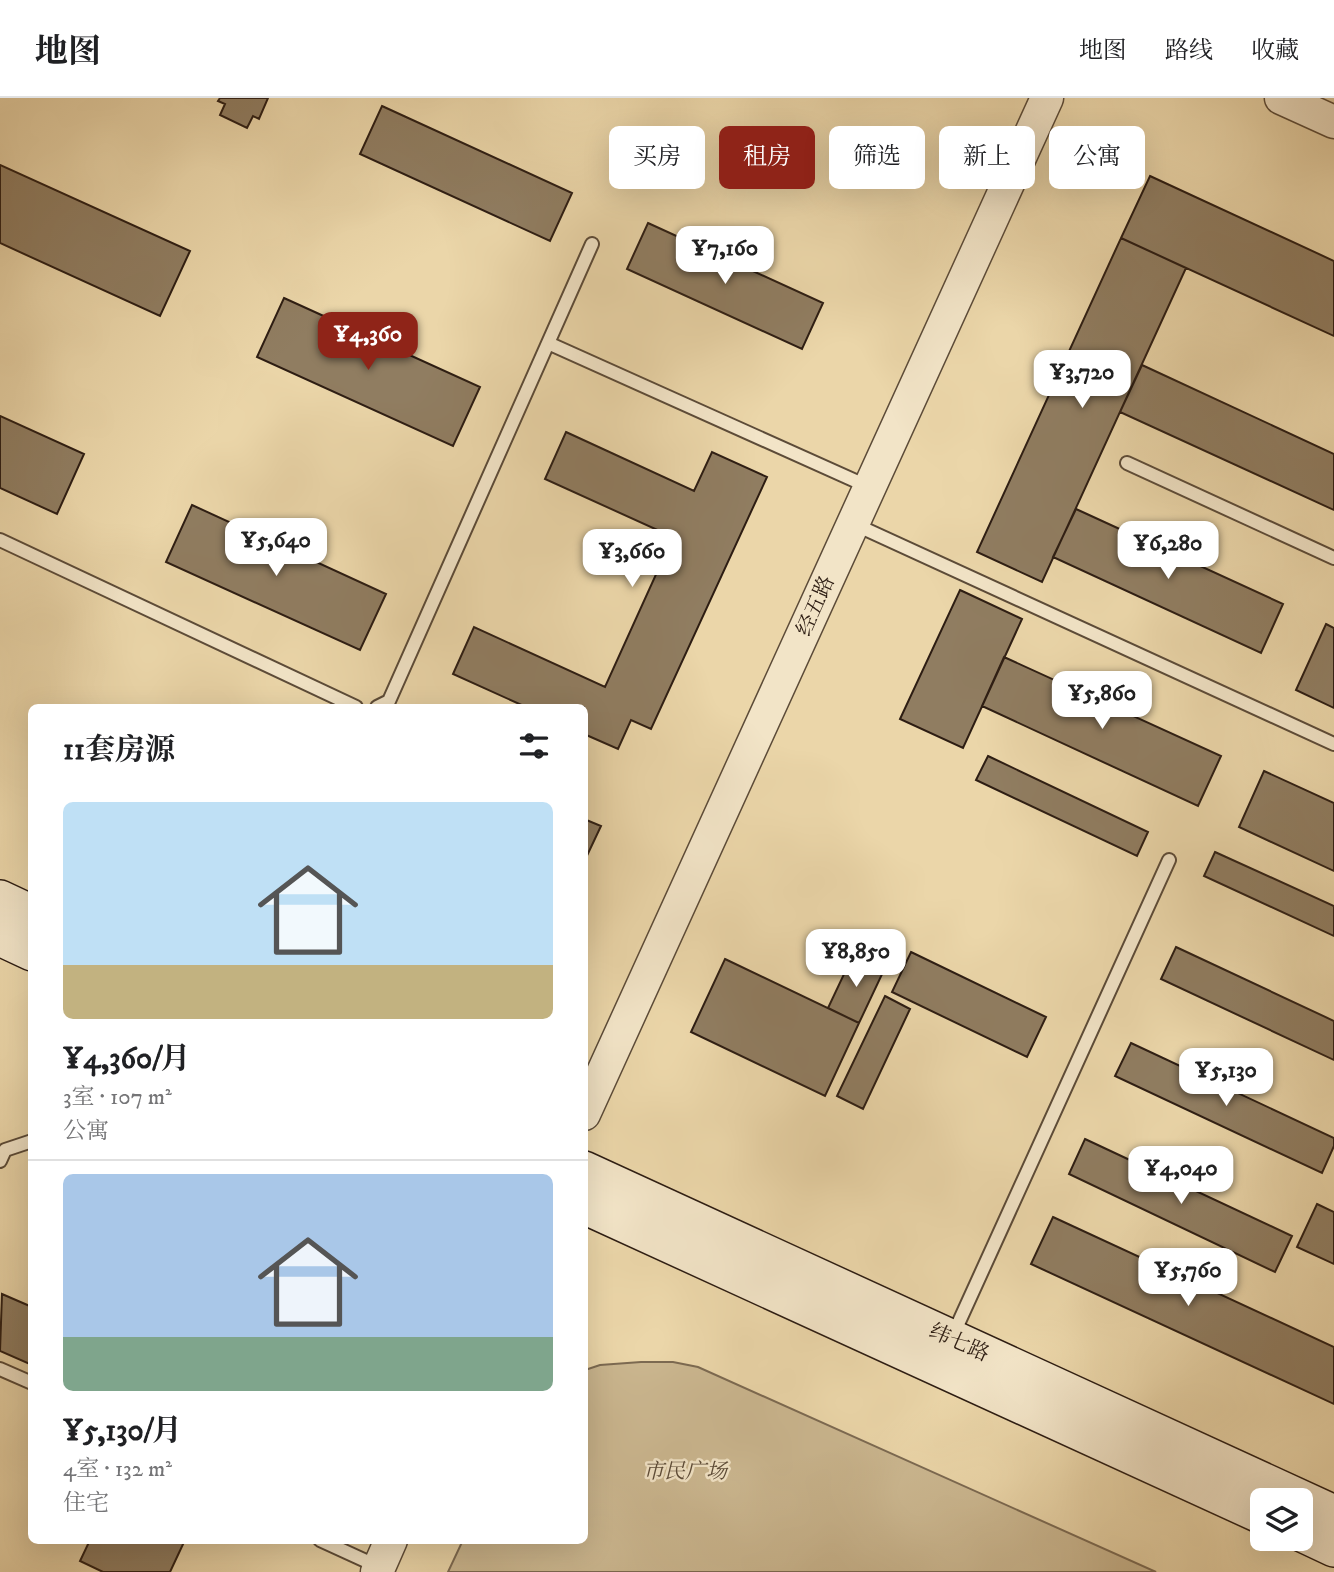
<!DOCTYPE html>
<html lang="zh">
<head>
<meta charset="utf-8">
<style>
	:root { --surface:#fff; --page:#f6f6f6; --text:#202124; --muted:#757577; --line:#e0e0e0; --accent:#8f2418 }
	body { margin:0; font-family:"IM FELL DW Pica","Noto Serif SC",serif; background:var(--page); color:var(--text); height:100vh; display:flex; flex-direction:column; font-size:26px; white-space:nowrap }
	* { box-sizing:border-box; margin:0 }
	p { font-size:23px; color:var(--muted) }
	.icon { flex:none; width:38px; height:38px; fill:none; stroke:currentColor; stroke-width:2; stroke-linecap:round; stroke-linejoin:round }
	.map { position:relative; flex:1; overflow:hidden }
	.side { position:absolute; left:28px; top:606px; width:560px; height:840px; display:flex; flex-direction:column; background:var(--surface); border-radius:10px; box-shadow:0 7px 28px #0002 }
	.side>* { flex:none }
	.banner { position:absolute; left:609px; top:28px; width:620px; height:63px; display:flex; gap:14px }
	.tools { position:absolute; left:1250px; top:1390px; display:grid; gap:14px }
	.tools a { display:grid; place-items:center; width:63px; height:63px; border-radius:10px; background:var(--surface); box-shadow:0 7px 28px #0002; font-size:35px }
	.price { position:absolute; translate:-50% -60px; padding:0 16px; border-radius:14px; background:#fff; color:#222; font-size:23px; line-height:46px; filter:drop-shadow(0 2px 4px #0008) }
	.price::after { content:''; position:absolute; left:50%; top:42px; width:21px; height:16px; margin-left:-10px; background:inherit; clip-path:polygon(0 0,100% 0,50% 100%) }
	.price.current { background:var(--accent); color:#fff }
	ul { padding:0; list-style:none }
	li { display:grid; align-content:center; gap:14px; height:371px; padding:0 35px }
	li+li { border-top:2px solid var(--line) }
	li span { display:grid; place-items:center; height:217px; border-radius:10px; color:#555 }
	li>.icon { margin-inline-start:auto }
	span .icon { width:126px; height:126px; fill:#fffc; stroke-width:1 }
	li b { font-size:30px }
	h2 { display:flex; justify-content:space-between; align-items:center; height:84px; padding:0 35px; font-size:30px }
	.chip { padding:0 24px; border-radius:10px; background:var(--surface); box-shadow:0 7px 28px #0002; font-size:24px; line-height:63px }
	.chip.current { background:var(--accent); color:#fff }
	header { display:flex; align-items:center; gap:42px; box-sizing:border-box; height:98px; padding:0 35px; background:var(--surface); border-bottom:2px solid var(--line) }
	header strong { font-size:33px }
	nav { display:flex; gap:38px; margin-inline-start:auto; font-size:24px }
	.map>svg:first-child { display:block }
	.green { fill:#cbb790; stroke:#7c6a52; stroke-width:2 }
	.building { fill:#907d61; stroke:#2d1d13; stroke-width:2 }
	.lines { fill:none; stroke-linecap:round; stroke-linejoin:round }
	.service-casing { stroke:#5c4b38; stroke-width:16 }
	.tertiary-casing { stroke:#5c4b38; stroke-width:35 }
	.secondary-casing { stroke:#2d1d13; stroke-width:40 }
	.service { stroke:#f2e4c7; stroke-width:12 }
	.tertiary { stroke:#f2e4c7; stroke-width:32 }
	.secondary { stroke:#f2e4c7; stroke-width:37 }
	.labels { text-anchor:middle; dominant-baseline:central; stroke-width:5; stroke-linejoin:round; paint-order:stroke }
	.street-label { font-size:21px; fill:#2d1d13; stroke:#f2e4c7 }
	.park-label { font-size:21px; font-style:italic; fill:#5c4b38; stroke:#f2e4c7 }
</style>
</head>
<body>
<header>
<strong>地图</strong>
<nav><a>地图</a><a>路线</a><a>收藏</a></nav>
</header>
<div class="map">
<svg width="1334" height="1474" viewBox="0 0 1334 1474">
	<rect width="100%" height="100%" fill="#ebd6a9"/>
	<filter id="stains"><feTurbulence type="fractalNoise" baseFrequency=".00286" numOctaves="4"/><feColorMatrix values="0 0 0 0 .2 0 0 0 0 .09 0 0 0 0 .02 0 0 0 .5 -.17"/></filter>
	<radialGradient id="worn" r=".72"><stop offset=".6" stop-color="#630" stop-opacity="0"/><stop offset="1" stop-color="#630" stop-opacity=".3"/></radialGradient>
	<path class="green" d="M 641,1264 L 673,1264 L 698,1269 L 1156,1474 L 448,1474 L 463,1442 L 584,1442 L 585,1272 L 600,1267 Z"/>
	<path class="building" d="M 220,0 L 268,0 L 259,21 L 253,18 L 247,30 L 220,17 L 225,6 L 218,3 Z
		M 382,8 L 572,95 L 550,143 L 360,56 Z
		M 0,67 L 190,153 L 160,218 L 0,145 Z
		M 1150,78 L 1334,163 L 1334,238 L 1121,140 Z
		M 648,125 L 823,205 L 802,251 L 627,171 Z
		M 1121,140 L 1186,170 L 1042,484 L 977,454 Z
		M 284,200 L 480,289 L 453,348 L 257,259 Z
		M 1142,267 L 1334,356 L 1334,412 L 1120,314 Z
		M 0,318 L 84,356 L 57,416 L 0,390 Z
		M 566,334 L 694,393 L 712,354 L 767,379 L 651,631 L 631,622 L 618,651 L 584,636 L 584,609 L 526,609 L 453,576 L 474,529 L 605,589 L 673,439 L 545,381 Z
		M 192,407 L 386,496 L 360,552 L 166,464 Z
		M 1076,411 L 1283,506 L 1261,555 L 1053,459 Z
		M 960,492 L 1022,521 L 963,650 L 900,621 Z
		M 1326,526 L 1334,530 L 1334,610 L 1296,592 Z
		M 1004,559 L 1221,658 L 1198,708 L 982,608 Z
		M 988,658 L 1148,734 L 1137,758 L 976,682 Z
		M 1264,673 L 1334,705 L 1334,773 L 1239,729 Z
		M 584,721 L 601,728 L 584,764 Z
		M 1215,754 L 1334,808 L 1334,838 L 1204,778 Z
		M 1176,849 L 1334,923 L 1334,962 L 1161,881 Z
		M 911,854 L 1046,919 L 1027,959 L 892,894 Z
		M 853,857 L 884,872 L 859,925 L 828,910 Z
		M 725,861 L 859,925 L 825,998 L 691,934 Z
		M 885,898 L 910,911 L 863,1011 L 837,998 Z
		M 1131,945 L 1334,1040 L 1334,1048 L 1322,1075 L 1115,978 Z
		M 1085,1041 L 1292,1138 L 1275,1174 L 1069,1076 Z
		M 1317,1106 L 1334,1114 L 1334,1166 L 1297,1149 Z
		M 1053,1119 L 1334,1249 L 1334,1306 L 1031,1166 Z
		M 2,1196 L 32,1209 L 32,1267 L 0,1253 Z
		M 90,1442 L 185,1442 L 170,1474 L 103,1474 L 80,1463 Z"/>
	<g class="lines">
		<defs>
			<path id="service" d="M 548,245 L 869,389
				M 1127,365 L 1334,460
				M 854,426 L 1334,646
				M 0,442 L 356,609
				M 377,609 L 389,603 L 592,146
				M 0,1063 L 5,1052 L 32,1043
				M 953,1237 L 1169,762
				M 0,1271 L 32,1285
				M 320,1442 L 379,1469"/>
			<path id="tertiary" d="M 1281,0 L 1334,24
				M 584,1016 L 1047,0
				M 377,1474 L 391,1442"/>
			<path id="secondary" d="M 0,801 L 32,816
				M 0,839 L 32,854
				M 584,1072 L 1334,1416
				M 584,1107 L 1262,1417
				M 1300,1434 L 1334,1450"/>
		</defs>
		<use href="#service" class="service-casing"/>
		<use href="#tertiary" class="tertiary-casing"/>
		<use href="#secondary" class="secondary-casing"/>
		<use href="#service" class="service"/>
		<use href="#tertiary" class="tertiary"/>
		<use href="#secondary" class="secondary"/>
	</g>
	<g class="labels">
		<g class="street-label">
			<text transform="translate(816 508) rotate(-66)">经五路</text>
			<text transform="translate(959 1245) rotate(24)">纬七路</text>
		</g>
		<g class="park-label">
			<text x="685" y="1374">市民广场</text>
		</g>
	</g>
	<rect width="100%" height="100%" filter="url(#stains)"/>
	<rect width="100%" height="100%" fill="url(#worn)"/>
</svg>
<div class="tools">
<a><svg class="icon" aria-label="layers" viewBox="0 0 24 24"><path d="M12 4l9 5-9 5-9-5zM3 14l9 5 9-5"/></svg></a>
</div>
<b class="price" style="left:725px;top:188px">¥7,160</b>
<b class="price current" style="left:368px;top:274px">¥4,360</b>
<b class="price" style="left:1082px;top:312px">¥3,720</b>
<b class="price" style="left:276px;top:480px">¥5,640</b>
<b class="price" style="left:1168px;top:483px">¥6,280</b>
<b class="price" style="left:632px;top:491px">¥3,660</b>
<b class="price" style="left:1102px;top:633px">¥5,860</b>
<b class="price" style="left:856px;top:891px">¥8,850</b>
<b class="price" style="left:1226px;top:1010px">¥5,130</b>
<b class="price" style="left:1181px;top:1108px">¥4,040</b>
<b class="price" style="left:1188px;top:1210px">¥5,760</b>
<div class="banner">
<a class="chip">买房</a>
<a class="chip current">租房</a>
<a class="chip">筛选</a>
<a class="chip">新上</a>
<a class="chip">公寓</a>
</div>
<section class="side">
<h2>11套房源<svg class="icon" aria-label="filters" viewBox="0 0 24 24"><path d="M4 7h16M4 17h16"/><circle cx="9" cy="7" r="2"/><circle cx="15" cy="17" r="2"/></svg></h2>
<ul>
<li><span style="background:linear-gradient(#bfe0f5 75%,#c2b280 0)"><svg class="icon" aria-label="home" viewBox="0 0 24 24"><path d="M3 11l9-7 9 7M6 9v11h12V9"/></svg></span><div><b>¥4,360/月</b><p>3室 · 107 m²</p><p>公寓</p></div></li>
<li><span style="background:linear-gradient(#a9c7e8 75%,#7fa58c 0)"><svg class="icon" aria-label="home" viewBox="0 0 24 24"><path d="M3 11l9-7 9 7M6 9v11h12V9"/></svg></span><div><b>¥5,130/月</b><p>4室 · 132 m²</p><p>住宅</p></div></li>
</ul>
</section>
</div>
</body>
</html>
